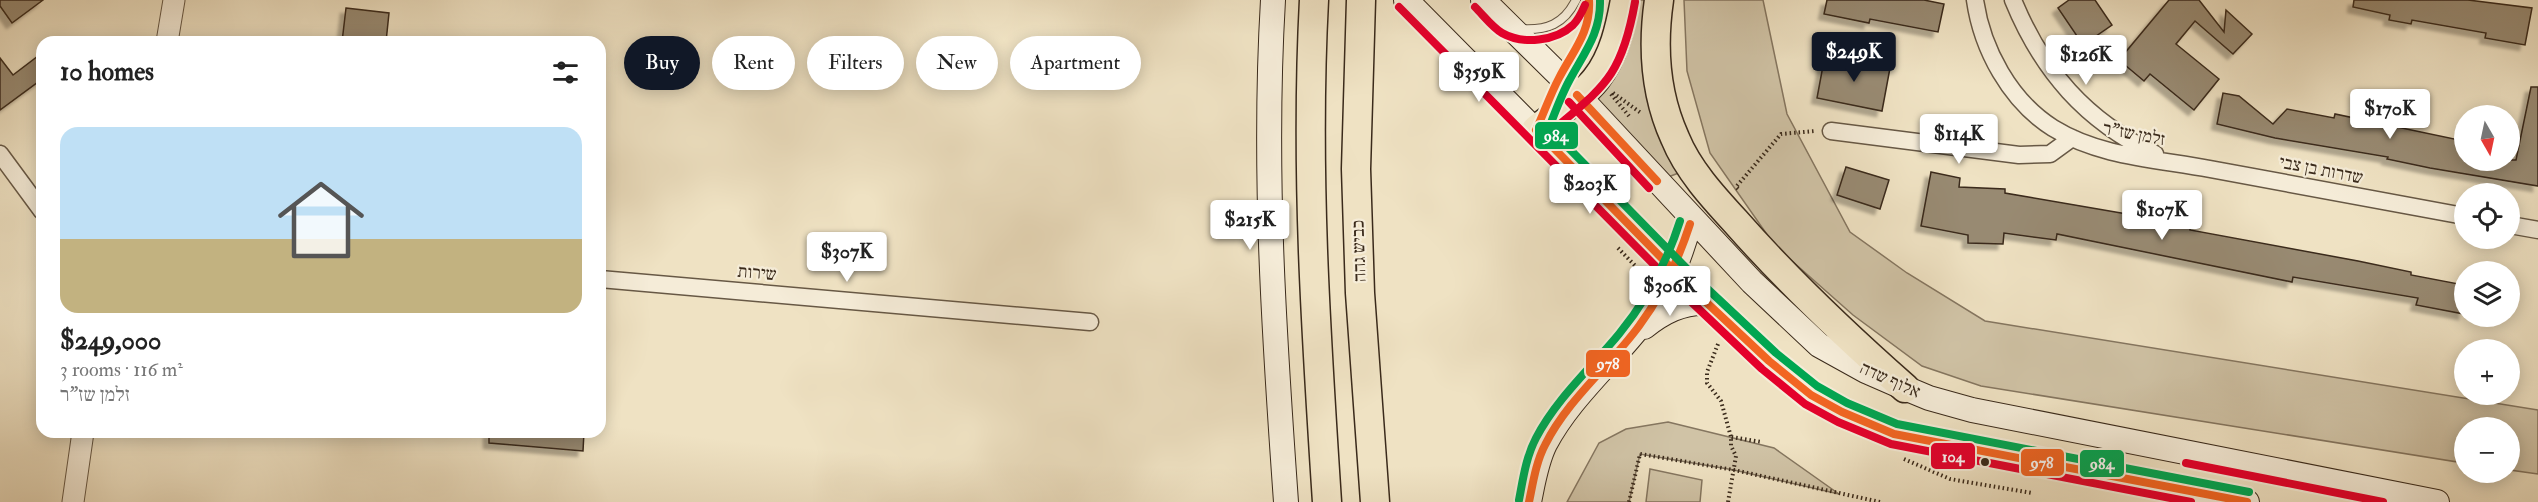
<!DOCTYPE html>
<html lang="en">
<head>
<meta charset="utf-8">
<style>
	:root { --surface:#fff; --page:#f2f2f2; --text:#222; --muted:#767676; --accent:#111827 }
	body { margin:0; font-family:"IM FELL Double Pica","Frank Ruhl Libre",serif; background:var(--page); color:var(--text); height:100vh; display:flex; flex-direction:column; font-size:22px; white-space:nowrap }
	* { box-sizing:border-box; margin:0 }
	p { font-size:20px; color:var(--muted) }
	.icon { flex:none; width:33px; height:33px; fill:none; stroke:currentColor; stroke-width:2; stroke-linecap:round; stroke-linejoin:round }
	.map { position:relative; flex:1; overflow:hidden }
	.details { position:absolute; left:36px; top:36px; width:570px; height:402px; display:flex; flex-direction:column; background:var(--surface); border-radius:18px; box-shadow:0 3px 15px #0003 }
	.details>* { flex:none }
	.guide { position:absolute; left:624px; top:36px; width:570px; height:54px; display:flex; gap:12px }
	.needle { width:39px; rotate:171deg }
	.fabs { position:absolute; left:2454px; top:105px; display:grid; gap:12px }
	.fabs a { display:grid; place-items:center; width:66px; height:66px; border-radius:50%; background:var(--surface); box-shadow:0 3px 15px #0003; font-size:30px }
	.price { position:absolute; translate:-50% -51px; padding:0 14px; border-radius:6px; background:#fff; color:#222; font-size:20px; line-height:39px; filter:drop-shadow(0 2px 3px #0008) }
	.price::after { content:''; position:absolute; left:50%; top:36px; width:18px; height:14px; margin-left:-9px; background:inherit; clip-path:polygon(0 0,100% 0,50% 100%) }
	.price.active { background:var(--accent); color:#fff }
	ul { padding:0; list-style:none }
	li { display:grid; align-content:center; gap:12px; height:318px; padding:0 24px }
	li span { display:grid; place-items:center; height:186px; border-radius:18px; color:#555 }
	li>.icon { margin-inline-start:auto }
	span .icon { width:108px; height:108px; fill:#fffc; stroke-width:1 }
	li b { font-size:26px }
	h2 { display:flex; justify-content:space-between; align-items:center; height:72px; padding:0 24px; font-size:26px }
	.pill { padding:0 21px; border-radius:27px; background:var(--surface); box-shadow:0 3px 15px #0003; font-size:21px; line-height:54px }
	.pill.active { background:var(--accent); color:#fff }
	.map>svg:first-child { display:block }
	.green { fill:#d0c3a6; stroke:#857660; stroke-width:1.5 }
	.building { fill:#988a72; stroke:#3a2a1b; stroke-width:1.5; filter:url(#shadow) }
	.lines { fill:none; stroke-linecap:round; stroke-linejoin:round }
	.service-casing { stroke:#675845; stroke-width:10 }
	.minor-casing { stroke:#675845; stroke-width:19 }
	.tertiary-casing { stroke:#675845; stroke-width:23 }
	.secondary-casing { stroke:#3a2a1b; stroke-width:26 }
	.trunk-casing { stroke:#3a2a1b; stroke-width:31 }
	.path { stroke:#3a2a1b; stroke-width:4; stroke-dasharray:1.5 3; stroke-linecap:butt }
	.service { stroke:#f5ecd8; stroke-width:8 }
	.minor { stroke:#f5ecd8; stroke-width:16 }
	.tertiary { stroke:#f5ecd8; stroke-width:21 }
	.secondary { stroke:#f5ecd8; stroke-width:24 }
	.trunk { stroke:#efe2c3; stroke-width:28 }
	.bus-1-casing { stroke:#f5ecd8; stroke-width:12 }
	.bus-2-casing { stroke:#f5ecd8; stroke-width:12 }
	.bus-3-casing { stroke:#f5ecd8; stroke-width:12 }
	.bus-1 { stroke:#f26522; stroke-width:8 }
	.bus-2 { stroke:#e4002b; stroke-width:8 }
	.bus-3 { stroke:#00a651; stroke-width:8 }
	.bus-dot { fill:#3a2a1b; stroke:#f5ecd8; stroke-width:2 }
	.labels { text-anchor:middle; dominant-baseline:central; stroke-width:4.5; stroke-linejoin:round; paint-order:stroke }
	.street-label { font-size:18px; fill:#3a2a1b; stroke:#f5ecd8 }
	.line-badge { stroke:#f5ecd8; stroke-width:2 }
	.badge-label { font-size:16px; text-anchor:middle; font-weight:bold; fill:#fff }
</style>
</head>
<body>
<div class="map">
<svg width="2538" height="502" viewBox="0 0 2538 502">
	<defs>
		<filter id="shadow"><feDropShadow dx="-5.5" dy="5.5" stdDeviation="1.5" flood-color="#0004"/></filter>
	</defs>
	<rect width="100%" height="100%" fill="#efe2c3"/>
	<filter id="stains"><feTurbulence type="fractalNoise" baseFrequency=".00333" numOctaves="4"/><feColorMatrix values="0 0 0 0 .2 0 0 0 0 .09 0 0 0 0 .02 0 0 0 .5 -.17"/></filter>
	<radialGradient id="worn" r=".72"><stop offset=".6" stop-color="#630" stop-opacity="0"/><stop offset="1" stop-color="#630" stop-opacity=".3"/></radialGradient>
	<path class="green" d="M 1634,0 L 1651,0 L 1684,171 L 1668,177 L 1595,99 Z
		M 1684,0 L 1763,0 L 1787,114 L 1850,232 L 1907,273 L 1985,321 L 2538,410 L 2538,474 L 2510,470 L 2510,428 L 2464,428 L 2464,463 L 1981,386 L 1922,366 L 1853,315 L 1775,246 L 1710,153 L 1687,71 Z
		M 1668,422 L 1774,448 L 1839,494 L 1734,470 L 1640,454 L 1629,502 L 1567,502 L 1599,443 L 1626,429 Z
		M 1650,469 L 1702,480 L 1700,502 L 1646,502 Z"/>
	<path class="building" d="M 0,0 L 43,0 L 12,23 L 0,6 Z
		M 1827,0 L 1924,0 L 1944,4 L 1938,32 L 1870,19 L 1869,23 L 1824,14 Z
		M 2069,0 L 2095,0 L 2112,25 L 2083,45 L 2058,8 Z
		M 2169,0 L 2199,0 L 2224,32 L 2226,10 L 2252,34 L 2233,54 L 2195,21 L 2176,44 L 2219,79 L 2194,110 L 2150,74 L 2144,81 L 2119,60 Z
		M 2354,0 L 2468,0 L 2532,8 L 2525,45 L 2485,38 L 2486,33 L 2412,20 L 2411,24 L 2389,20 L 2390,15 L 2353,7 Z
		M 346,8 L 389,13 L 386,42 L 342,42 Z
		M 42,53 L 42,79 L 0,110 L 0,58 L 13,75 Z
		M 1825,55 L 1890,68 L 1882,111 L 1817,98 Z
		M 2531,87 L 2538,87 L 2538,186 L 2430,168 L 2387,159 L 2388,157 L 2275,138 L 2217,124 L 2223,93 L 2239,96 L 2273,124 L 2287,109 L 2334,118 L 2335,114 L 2464,141 L 2464,160 L 2516,160 Z
		M 1846,167 L 1889,180 L 1880,209 L 1837,195 Z
		M 1931,172 L 1960,178 L 1959,187 L 2005,189 L 2005,193 L 2127,214 L 2190,227 L 2190,230 L 2358,261 L 2411,272 L 2411,275 L 2464,285 L 2464,314 L 2416,305 L 2418,298 L 2293,277 L 2292,282 L 2057,234 L 2056,240 L 2004,233 L 2003,244 L 1968,243 L 1968,235 L 1921,226 Z
		M 489,432 L 584,432 L 583,451 L 489,443 Z"/>
	<g class="lines">
		<defs>
			<path id="service" d="M 1520,29 C 1547,31 1564,24 1576,0
				M 1544,112 C 1549,100 1554,88 1560,77 C 1573,52 1594,32 1589,0"/>
			<path id="minor" d="M 1975,0 C 1982,49 2010,101 2053,128 C 2100,157 2157,159 2210,169 C 2295,185 2380,201 2464,216
				M 2013,0 C 2042,71 2086,121 2155,154
				M 1831,131 L 2019,155 L 2050,154 L 2072,138
				M 0,154 L 42,211
				M 2510,225 L 2538,230
				M 600,279 L 1090,322"/>
			<path id="tertiary" d="M 167,42 L 174,0
				M 73,502 L 83,432"/>
			<path id="secondary" d="M 1273,0 C 1263,168 1274,334 1286,502
				M 1406,0 L 1691,288 L 1769,361 L 1811,395 L 1842,412 L 1894,434 L 2247,502
				M 1483,0 L 1560,76 L 1752,282 L 1819,345 L 1866,371 L 1905,388 L 1929,398 L 1972,410 L 2437,502
				M 1644,327 C 1663,312 1682,302 1706,303
				M 1529,502 C 1533,483 1536,462 1545,444 C 1575,387 1631,348 1663,292 C 1676,269 1684,244 1691,219"/>
			<path id="trunk" d="M 1314,0 C 1305,168 1316,334 1327,502
				M 1361,0 L 1356,169 L 1360,293 L 1375,502
				M 1659,0 C 1652,48 1655,94 1675,138 C 1688,170 1713,197 1736,222 C 1788,281 1846,336 1905,388
				M 1536,130 C 1553,116 1583,96 1596,79 C 1614,56 1620,27 1625,0"/>
		</defs>
		<use href="#service" class="service-casing"/>
		<use href="#minor" class="minor-casing"/>
		<use href="#tertiary" class="tertiary-casing"/>
		<use href="#secondary" class="secondary-casing"/>
		<use href="#trunk" class="trunk-casing"/>
		<path class="path" d="M 1613,93 L 1641,113
			M 1611,94 L 1629,116
			M 1738,189 L 1736,187 L 1781,134 L 1815,131
			M 1618,248 L 1648,279
			M 1718,344 L 1707,372 L 1707,383 L 1721,401 L 1731,437
			M 1904,459 L 1950,479 L 2032,493
			M 1629,502 L 1640,454 L 1734,470 L 1880,502
			M 1728,502 L 1736,456 L 1731,446 L 1731,437 L 1762,442"/>
		<use href="#service" class="service"/>
		<use href="#minor" class="minor"/>
		<use href="#tertiary" class="tertiary"/>
		<use href="#secondary" class="secondary"/>
		<use href="#trunk" class="trunk"/>
		<defs>
			<path id="bus-1" d="M 1577,95 L 1657,181
				M 1536,130 L 1691,288 L 1769,361 L 1811,395 L 1842,412 L 1894,434 L 2247,502
				M 1536,130 C 1544,113 1550,95 1559,78 C 1573,51 1591,32 1589,0
				M 1529,502 C 1533,483 1536,462 1545,445 C 1568,399 1609,367 1639,326 C 1662,295 1678,261 1690,224"/>
			<path id="bus-2" d="M 1399,7 L 1684,295 L 1762,369 L 1805,404 L 1838,422 L 1891,444 L 2191,502
				M 1475,7 C 1484,16 1492,27 1502,33 C 1523,45 1556,41 1573,25 C 1579,19 1582,12 1585,5
				M 1569,102 L 1649,188
				M 1545,137 C 1602,87 1621,81 1635,2
				M 2186,463 L 2383,502"/>
			<path id="bus-3" d="M 1600,0 C 1601,33 1584,53 1569,81 C 1561,96 1555,112 1549,128 L 1698,280 L 1776,353 L 1817,386 L 1847,403 L 1897,424 L 2249,492
				M 1519,500 C 1523,479 1526,457 1536,438 C 1557,398 1591,368 1619,334 C 1647,300 1667,262 1680,221"/>
		</defs>
		<use href="#bus-1" class="bus-1-casing"/>
		<use href="#bus-2" class="bus-2-casing"/>
		<use href="#bus-3" class="bus-3-casing"/>
		<use href="#bus-1" class="bus-1"/>
		<use href="#bus-2" class="bus-2"/>
		<use href="#bus-3" class="bus-3"/>
	</g>
	<circle class="bus-dot" cx="1985" cy="462" r="5"/>
	<g class="labels">
		<g class="street-label">
			<text transform="translate(2134 134) rotate(11)">זלמן שז"ר</text>
			<text transform="translate(2321 170) rotate(11)">שדרות בן צבי</text>
			<text transform="translate(1359 251) rotate(-92)">כביש גהה</text>
			<text transform="translate(757 273) rotate(5)">שירות</text>
			<text transform="translate(1890 380) rotate(24)">אלוף שדה</text>
		</g>
	</g>
	<g class="line-badge">
		<rect x="1534" y="121" width="45" height="29" rx="6" fill="#00a651"/>
		<rect x="1585" y="349" width="46" height="29" rx="6" fill="#f26522"/>
		<rect x="1930" y="442" width="46" height="28" rx="6" fill="#e4002b"/>
		<rect x="2020" y="448" width="45" height="29" rx="6" fill="#f26522"/>
		<rect x="2079" y="449" width="46" height="29" rx="6" fill="#00a651"/>
	</g>
	<g class="badge-label">
		<text x="1556" y="141">984</text>
		<text x="1608" y="369">978</text>
		<text x="1953" y="462">104</text>
		<text x="2042" y="468">978</text>
		<text x="2102" y="469">984</text>
	</g>
	<rect width="100%" height="100%" filter="url(#stains)"/>
	<rect width="100%" height="100%" fill="url(#worn)"/>
</svg>
<div class="fabs">
<a><svg class="needle" viewBox="-14 -14 28 28"><path d="M0-13l5 13h-10z" fill="#e53935"/><path d="M0 13l5-13h-10z" fill="#767676"/></svg></a>
<a><svg class="icon" aria-label="locate" viewBox="0 0 24 24"><circle cx="12" cy="12" r="6"/><path d="M12 2v4M12 18v4M2 12h4M18 12h4"/></svg></a>
<a><svg class="icon" aria-label="layers" viewBox="0 0 24 24"><path d="M12 4l9 5-9 5-9-5zM3 14l9 5 9-5"/></svg></a>
<a>+</a>
<a>−</a>
</div>
<b class="price active" style="left:1854px;top:83px">$249K</b>
<b class="price" style="left:2086px;top:86px">$126K</b>
<b class="price" style="left:1479px;top:103px">$359K</b>
<b class="price" style="left:2390px;top:140px">$170K</b>
<b class="price" style="left:1959px;top:165px">$114K</b>
<b class="price" style="left:1590px;top:215px">$203K</b>
<b class="price" style="left:2162px;top:241px">$107K</b>
<b class="price" style="left:1250px;top:251px">$215K</b>
<b class="price" style="left:847px;top:283px">$307K</b>
<b class="price" style="left:1670px;top:317px">$306K</b>
<div class="guide">
<a class="pill active">Buy</a>
<a class="pill">Rent</a>
<a class="pill">Filters</a>
<a class="pill">New</a>
<a class="pill">Apartment</a>
</div>
<section class="details">
<h2>10 homes<svg class="icon" aria-label="filters" viewBox="0 0 24 24"><path d="M4 7h16M4 17h16"/><circle cx="9" cy="7" r="2"/><circle cx="15" cy="17" r="2"/></svg></h2>
<ul>
<li><span style="background:linear-gradient(#bfe0f5 60%,#c2b280 0)"><svg class="icon" aria-label="home" viewBox="0 0 24 24"><path d="M3 11l9-7 9 7M6 9v11h12V9"/></svg></span><div><b>$249,000</b><p>3 rooms · 116 m²</p><p>זלמן שז&quot;ר</p></div></li>
</ul>
</section>
</div>
</body>
</html>
